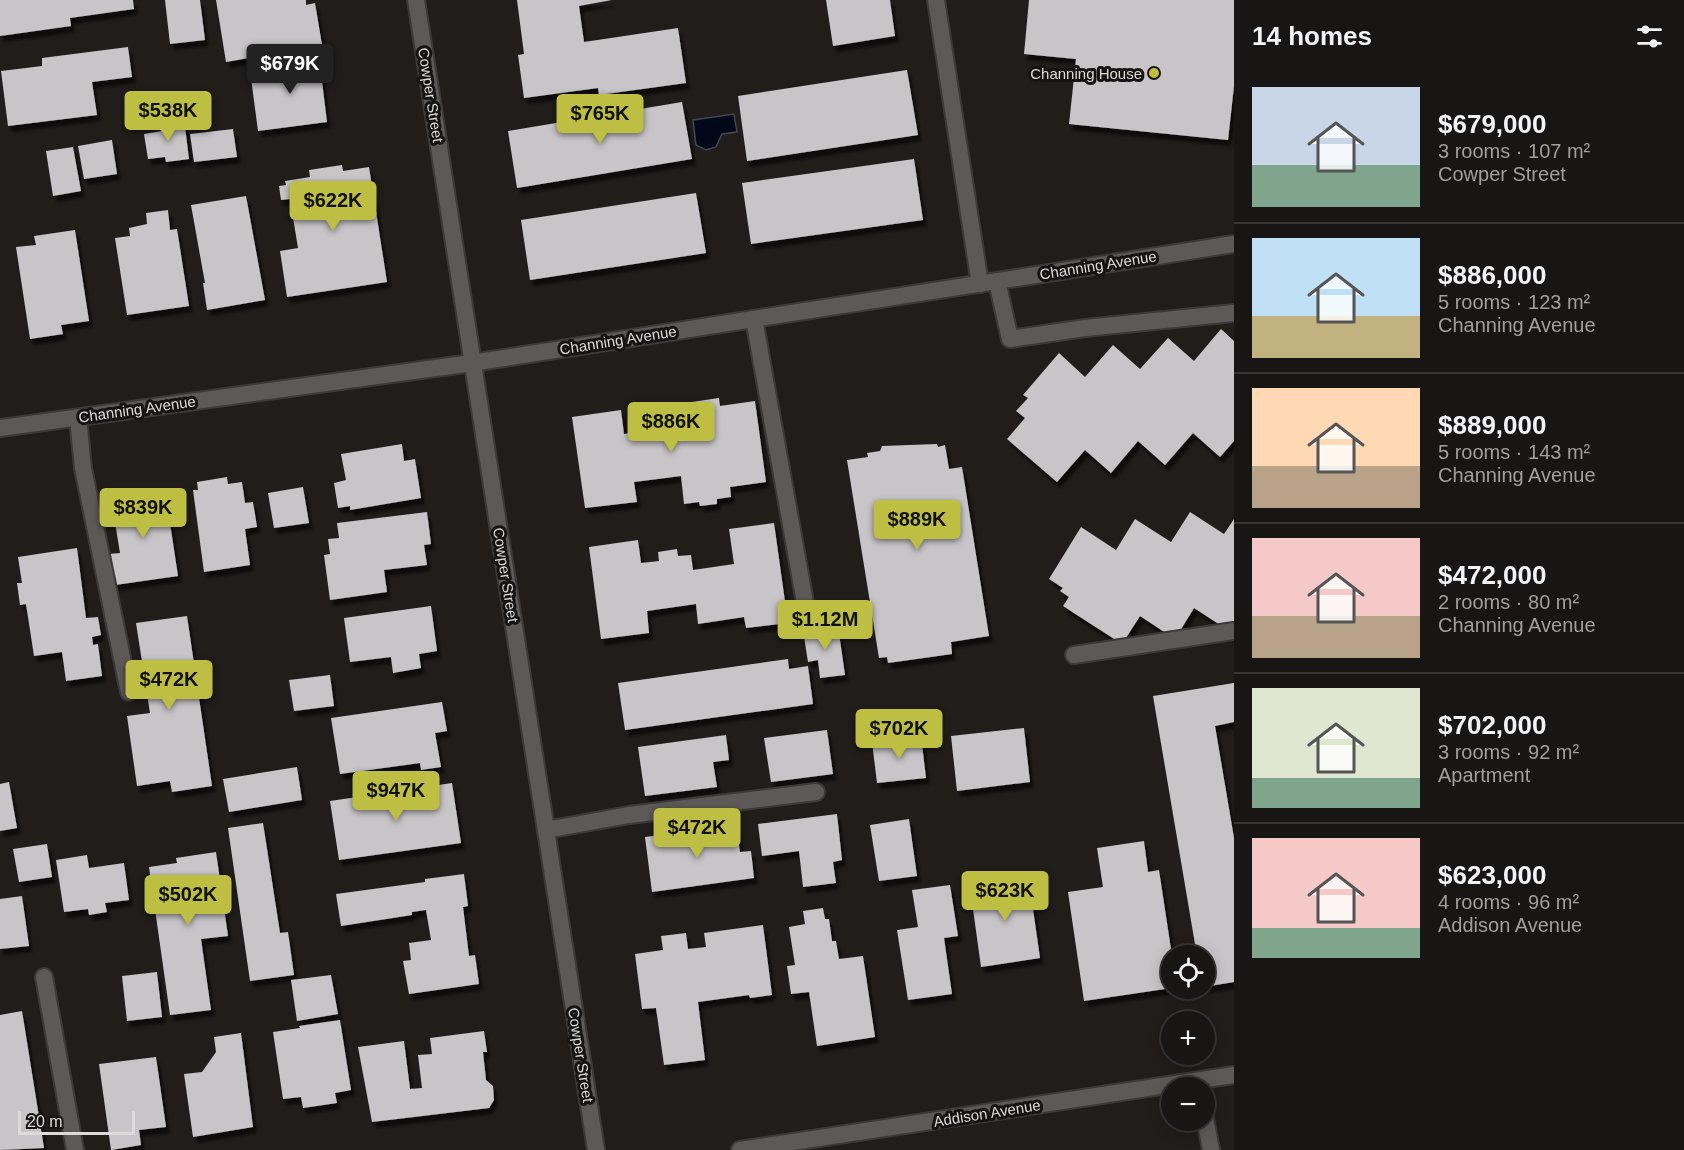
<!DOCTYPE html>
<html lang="en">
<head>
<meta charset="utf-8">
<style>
	:root { --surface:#181614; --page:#252322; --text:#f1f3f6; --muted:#9f9fa0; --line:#363534; --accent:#bebf42 }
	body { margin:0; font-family:Helvetica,sans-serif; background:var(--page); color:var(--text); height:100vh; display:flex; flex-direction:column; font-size:22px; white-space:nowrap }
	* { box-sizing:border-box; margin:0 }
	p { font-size:20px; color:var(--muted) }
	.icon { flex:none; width:33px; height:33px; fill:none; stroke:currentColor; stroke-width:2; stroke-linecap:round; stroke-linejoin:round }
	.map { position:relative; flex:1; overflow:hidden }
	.panel { display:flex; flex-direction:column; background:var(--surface); width:450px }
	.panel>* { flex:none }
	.buttons { position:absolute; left:1161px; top:945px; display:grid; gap:12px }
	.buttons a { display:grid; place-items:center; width:54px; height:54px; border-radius:50%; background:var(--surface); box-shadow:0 3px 15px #0003,0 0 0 2px var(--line); font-size:30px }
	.scale { position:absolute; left:18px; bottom:15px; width:117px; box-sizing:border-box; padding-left:6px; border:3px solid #dddbd9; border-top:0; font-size:16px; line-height:21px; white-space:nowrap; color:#dddbd9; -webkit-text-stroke:4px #161412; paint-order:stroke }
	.price { position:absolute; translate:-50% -51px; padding:0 14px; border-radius:6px; background:var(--accent); color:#111; font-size:20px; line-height:39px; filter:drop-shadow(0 2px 3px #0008) }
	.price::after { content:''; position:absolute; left:50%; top:36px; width:18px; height:14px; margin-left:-9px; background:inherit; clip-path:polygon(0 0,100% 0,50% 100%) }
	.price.selected { background:#222; color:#fff }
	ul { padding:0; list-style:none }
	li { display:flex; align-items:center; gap:18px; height:150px; padding:0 18px }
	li+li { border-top:2px solid var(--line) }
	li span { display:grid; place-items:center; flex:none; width:168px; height:120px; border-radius:0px; color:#555 }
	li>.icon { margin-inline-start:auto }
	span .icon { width:72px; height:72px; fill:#fffc; stroke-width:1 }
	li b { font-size:26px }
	h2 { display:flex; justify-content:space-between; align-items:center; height:72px; padding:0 18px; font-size:26px }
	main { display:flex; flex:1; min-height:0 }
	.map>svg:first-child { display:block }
	.water { fill:#00081a; stroke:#424753; stroke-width:1.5 }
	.building { fill:#c8c5c8; filter:url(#shadow) }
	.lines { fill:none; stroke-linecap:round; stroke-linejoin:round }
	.service-casing { stroke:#3c3a39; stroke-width:20 }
	.minor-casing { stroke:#3c3a39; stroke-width:20 }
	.tertiary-casing { stroke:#3c3a39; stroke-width:20 }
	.service { stroke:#5c5957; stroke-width:16 }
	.minor { stroke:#5c5957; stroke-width:16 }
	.tertiary { stroke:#5c5957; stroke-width:16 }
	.poi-dot { fill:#bebf42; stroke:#161412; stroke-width:2 }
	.labels { text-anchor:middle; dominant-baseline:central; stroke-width:6; stroke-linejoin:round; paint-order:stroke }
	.poi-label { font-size:15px; fill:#dddbd9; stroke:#161412; text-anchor:end }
	.street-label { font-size:15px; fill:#dddbd9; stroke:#161412 }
</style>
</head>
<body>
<main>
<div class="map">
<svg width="1234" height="1150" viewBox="0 0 1234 1150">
	<defs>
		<filter id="shadow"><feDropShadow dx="3.5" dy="6" stdDeviation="1.5" flood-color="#0009"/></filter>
	</defs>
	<rect width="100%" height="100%" fill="#201d1b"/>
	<path class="water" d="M 734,114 L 737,132 L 722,134 L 716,147 L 706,150 L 696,145 L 693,120 Z"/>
	<path class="building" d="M 0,0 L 133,0 L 134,9 L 70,18 L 71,26 L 0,36 Z
		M 165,0 L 200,0 L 205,40 L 170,44 Z
		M 216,0 L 306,0 L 306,5 L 315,3 L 322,45 L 226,62 Z
		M 517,0 L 612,0 L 579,6 L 584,42 L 678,28 L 686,83 L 599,95 L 598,88 L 524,98 L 518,55 L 524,54 Z
		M 826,0 L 890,0 L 895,36 L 833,46 Z
		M 1029,0 L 1234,0 L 1234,86 L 1228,140 L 1069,124 L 1076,59 L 1024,54 Z
		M 128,47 L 132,77 L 92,82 L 97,115 L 8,126 L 1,71 L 42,66 L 42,58 Z
		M 319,57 L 327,122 L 258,131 L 251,78 L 271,75 L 270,63 Z
		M 907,70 L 918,135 L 747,161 L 738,96 Z
		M 682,102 L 692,159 L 517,188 L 508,131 Z
		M 184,119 L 189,159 L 166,162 L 165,157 L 148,159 L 144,134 L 162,131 L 161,123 Z
		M 233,129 L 237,157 L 194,162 L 190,134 Z
		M 112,140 L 117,174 L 84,179 L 78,146 Z
		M 73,147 L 81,191 L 53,196 L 46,151 Z
		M 914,159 L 923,220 L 751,244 L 742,183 Z
		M 342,165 L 343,171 L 369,167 L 387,282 L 287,297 L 280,251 L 298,248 L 290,199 L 281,200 L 279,186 L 286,185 L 285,181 L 310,177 L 309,170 Z
		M 696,193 L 706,253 L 530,280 L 521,220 Z
		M 246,196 L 265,300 L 207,310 L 203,283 L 205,283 L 191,205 Z
		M 168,210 L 170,230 L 177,229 L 189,306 L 127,315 L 115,238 L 130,236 L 129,228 L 147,224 L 146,213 Z
		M 75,230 L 89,321 L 61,325 L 63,334 L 30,339 L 16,247 L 36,245 L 34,236 Z
		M 1221,329 L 1234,341 L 1234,441 L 1220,457 L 1193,433 L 1165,465 L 1138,441 L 1111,473 L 1085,450 L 1057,482 L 1007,439 L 1025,418 L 1016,411 L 1028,398 L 1023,395 L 1059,353 L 1085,377 L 1113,345 L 1140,369 L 1168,338 L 1194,361 Z
		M 719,398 L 720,406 L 755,401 L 766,482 L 730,487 L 731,497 L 717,499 L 717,504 L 700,506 L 699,502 L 684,504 L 681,476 L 634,482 L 637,502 L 585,508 L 572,417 L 621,410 L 624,434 L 674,427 L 671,405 Z
		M 402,444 L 404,461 L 415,459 L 421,498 L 350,510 L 350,506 L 338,508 L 334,483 L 346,480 L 341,454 Z
		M 937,444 L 938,447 L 945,445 L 949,469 L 962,467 L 989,636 L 951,642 L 952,654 L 888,663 L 887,657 L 879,658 L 847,460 L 868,457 L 867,453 L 880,451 L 882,446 Z
		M 227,477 L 228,484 L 242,482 L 245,503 L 253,502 L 257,527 L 245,529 L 250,565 L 204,572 L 193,490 L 198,490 L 197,482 Z
		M 303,487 L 309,523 L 274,528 L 268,493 Z
		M 165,490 L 178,576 L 115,585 L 109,554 L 120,553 L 111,498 Z
		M 427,512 L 431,544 L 424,545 L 427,565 L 384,570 L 387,592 L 330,600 L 324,555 L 330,554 L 328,539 L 339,538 L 337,523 Z
		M 1190,512 L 1224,534 L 1234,519 L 1234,622 L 1228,630 L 1194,608 L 1175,639 L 1140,616 L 1122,644 L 1063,606 L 1069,597 L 1060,591 L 1063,588 L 1049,579 L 1081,527 L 1116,550 L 1135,519 L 1171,542 Z
		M 774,523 L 788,623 L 746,628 L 744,617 L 698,624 L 696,604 L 647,611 L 649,633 L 601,639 L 589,547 L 638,540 L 641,563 L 659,561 L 658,552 L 677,549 L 678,556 L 691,555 L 693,570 L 734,564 L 729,529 Z
		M 77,548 L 86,618 L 98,617 L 101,635 L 92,637 L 93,645 L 98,644 L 102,676 L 66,681 L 62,652 L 34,656 L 26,604 L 20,605 L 17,583 L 22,583 L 18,557 Z
		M 431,606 L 437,651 L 419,654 L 421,668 L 393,673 L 391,657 L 350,662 L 344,618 Z
		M 187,616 L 212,786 L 172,792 L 170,781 L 137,786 L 127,716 L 150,713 L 136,623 Z
		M 838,626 L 845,675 L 820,678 L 818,660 L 808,662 L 803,630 Z
		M 788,659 L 789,669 L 808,666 L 813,704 L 625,730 L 618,683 Z
		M 330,675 L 334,706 L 294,711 L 289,680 Z
		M 1234,683 L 1234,722 L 1215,726 L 1234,838 L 1234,982 L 1204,987 L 1204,956 L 1197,956 L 1153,696 Z
		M 442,702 L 447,731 L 435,733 L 441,767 L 421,770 L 420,763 L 340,774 L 331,718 Z
		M 1024,728 L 1030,782 L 957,791 L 951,736 Z
		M 827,730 L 833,774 L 771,782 L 764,738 Z
		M 726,735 L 729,760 L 713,762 L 717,787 L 645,796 L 638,747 Z
		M 921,736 L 926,778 L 877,783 L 872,742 Z
		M 297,767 L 302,800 L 229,812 L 223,779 Z
		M 9,782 L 17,828 L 0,831 L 0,784 Z
		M 452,783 L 461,843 L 339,860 L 330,801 Z
		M 837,814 L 842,860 L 833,862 L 836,883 L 803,887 L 799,851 L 762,856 L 758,824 Z
		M 909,819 L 917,876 L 879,881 L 870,825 Z
		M 263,823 L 280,933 L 288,932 L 294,975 L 250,981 L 228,828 Z
		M 736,825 L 740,852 L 751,851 L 754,878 L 652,892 L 645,837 Z
		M 1144,841 L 1148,872 L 1159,870 L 1172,956 L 1172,988 L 1084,1001 L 1068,892 L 1103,887 L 1097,848 Z
		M 47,844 L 52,877 L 19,882 L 13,849 Z
		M 216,852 L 228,936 L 201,939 L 211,1010 L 170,1015 L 149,867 L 177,863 L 176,858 Z
		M 87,855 L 89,868 L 124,863 L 129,900 L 105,903 L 107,912 L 89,915 L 88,909 L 64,912 L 56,860 Z
		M 1021,872 L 1025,903 L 1032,902 L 1040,958 L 981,967 L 973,909 L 982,908 L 977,879 Z
		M 464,874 L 468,906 L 463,907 L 469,956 L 475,955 L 479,984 L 409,994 L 403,961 L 411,960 L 409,943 L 431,940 L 426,910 L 412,912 L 412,915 L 341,926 L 336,894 L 425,882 L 425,879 Z
		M 950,885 L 958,936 L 944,938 L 952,994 L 908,1000 L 897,930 L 918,927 L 912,890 Z
		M 22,896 L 29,946 L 0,949 L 0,899 Z
		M 823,908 L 825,919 L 829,919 L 832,941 L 836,941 L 839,959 L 863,956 L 875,1037 L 817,1046 L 809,992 L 791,994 L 787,966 L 795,965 L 789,927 L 805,924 L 803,911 Z
		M 763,925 L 772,995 L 750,998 L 749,995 L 698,1002 L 705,1060 L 664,1065 L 656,1008 L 642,1009 L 635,954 L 663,950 L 661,936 L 686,933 L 688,949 L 706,947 L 704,933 Z
		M 157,972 L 162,1017 L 127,1021 L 122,976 Z
		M 331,975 L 338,1014 L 297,1021 L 291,980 Z
		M 22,1011 L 44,1148 L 0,1150 L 0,1015 Z
		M 340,1020 L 351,1090 L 335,1093 L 337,1103 L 303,1108 L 301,1097 L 283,1099 L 273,1032 L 300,1028 L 299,1026 Z
		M 484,1031 L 487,1052 L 483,1052 L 486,1080 L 493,1086 L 494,1100 L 489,1108 L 372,1122 L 358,1047 L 404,1041 L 410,1089 L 422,1088 L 418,1055 L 432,1054 L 430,1038 Z
		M 241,1033 L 253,1127 L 193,1137 L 184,1074 L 202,1072 L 216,1052 L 214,1037 Z
		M 156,1057 L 166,1127 L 139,1130 L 141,1145 L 111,1150 L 99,1064 Z"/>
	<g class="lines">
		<defs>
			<path id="service" d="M 936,0 L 980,284
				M 997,281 L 1010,339 L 1085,328 L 1234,313
				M 754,319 L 806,608
				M 78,418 L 83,468 L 129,692
				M 1074,655 L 1234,631
				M 546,830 L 629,815 L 816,792
				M 44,977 L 75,1150
				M 1204,1113 L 1211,1150"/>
			<path id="minor" d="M 416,0 L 596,1150
				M 740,1150 L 1234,1075"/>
			<path id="tertiary" d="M 0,428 L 472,363 L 1234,244"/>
		</defs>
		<use href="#service" class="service-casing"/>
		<use href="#minor" class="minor-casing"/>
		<use href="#tertiary" class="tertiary-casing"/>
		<use href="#service" class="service"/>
		<use href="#minor" class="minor"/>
		<use href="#tertiary" class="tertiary"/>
	</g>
	<circle class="poi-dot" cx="1154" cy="73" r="6"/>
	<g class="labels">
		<g class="poi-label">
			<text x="1142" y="73">Channing House</text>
		</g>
		<g class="street-label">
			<text transform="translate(431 95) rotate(81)">Cowper Street</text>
			<text transform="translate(1098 265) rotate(-9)">Channing Avenue</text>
			<text transform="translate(618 340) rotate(-9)">Channing Avenue</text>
			<text transform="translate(137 409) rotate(-8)">Channing Avenue</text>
			<text transform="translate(506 575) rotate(81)">Cowper Street</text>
			<text transform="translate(581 1055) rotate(81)">Cowper Street</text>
			<text transform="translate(987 1113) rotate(-9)">Addison Avenue</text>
		</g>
	</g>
</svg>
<div class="buttons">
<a><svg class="icon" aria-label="locate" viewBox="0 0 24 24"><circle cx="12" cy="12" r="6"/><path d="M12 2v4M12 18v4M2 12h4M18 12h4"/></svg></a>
<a>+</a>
<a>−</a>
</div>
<div class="scale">20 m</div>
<b class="price selected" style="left:290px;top:95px">$679K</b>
<b class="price" style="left:168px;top:142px">$538K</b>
<b class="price" style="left:600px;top:145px">$765K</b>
<b class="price" style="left:333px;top:232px">$622K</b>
<b class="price" style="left:671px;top:453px">$886K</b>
<b class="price" style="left:143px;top:539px">$839K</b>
<b class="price" style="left:917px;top:551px">$889K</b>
<b class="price" style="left:825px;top:651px">$1.12M</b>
<b class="price" style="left:169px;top:711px">$472K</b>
<b class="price" style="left:899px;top:760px">$702K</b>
<b class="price" style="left:396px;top:822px">$947K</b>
<b class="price" style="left:697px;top:859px">$472K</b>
<b class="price" style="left:1005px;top:922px">$623K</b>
<b class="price" style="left:188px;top:926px">$502K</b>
</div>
<section class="panel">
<h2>14 homes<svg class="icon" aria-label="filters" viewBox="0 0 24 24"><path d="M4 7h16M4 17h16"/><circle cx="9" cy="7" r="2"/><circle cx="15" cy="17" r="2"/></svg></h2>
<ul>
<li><span style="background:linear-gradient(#c9d6e8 65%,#7fa58c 0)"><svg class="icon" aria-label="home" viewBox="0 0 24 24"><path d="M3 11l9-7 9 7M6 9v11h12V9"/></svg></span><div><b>$679,000</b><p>3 rooms · 107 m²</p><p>Cowper Street</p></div></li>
<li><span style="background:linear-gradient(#bfe0f5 65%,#c2b280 0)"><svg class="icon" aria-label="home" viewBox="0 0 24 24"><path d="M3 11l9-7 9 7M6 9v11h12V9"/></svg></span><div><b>$886,000</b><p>5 rooms · 123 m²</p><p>Channing Avenue</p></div></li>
<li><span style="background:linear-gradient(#ffd9b3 65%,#b9a48a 0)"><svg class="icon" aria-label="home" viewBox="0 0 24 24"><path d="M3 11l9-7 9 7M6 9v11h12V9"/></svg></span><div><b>$889,000</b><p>5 rooms · 143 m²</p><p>Channing Avenue</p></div></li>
<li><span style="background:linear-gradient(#f6c9c9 65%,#b9a48a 0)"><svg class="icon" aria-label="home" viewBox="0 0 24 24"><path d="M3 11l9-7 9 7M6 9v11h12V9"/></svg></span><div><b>$472,000</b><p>2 rooms · 80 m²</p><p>Channing Avenue</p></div></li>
<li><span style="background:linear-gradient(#dfe7d0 75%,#7fa58c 0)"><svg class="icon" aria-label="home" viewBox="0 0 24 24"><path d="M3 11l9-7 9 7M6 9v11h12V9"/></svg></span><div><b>$702,000</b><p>3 rooms · 92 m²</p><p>Apartment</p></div></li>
<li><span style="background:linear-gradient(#f6c9c9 75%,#7fa58c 0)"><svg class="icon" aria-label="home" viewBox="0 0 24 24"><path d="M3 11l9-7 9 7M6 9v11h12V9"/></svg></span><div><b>$623,000</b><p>4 rooms · 96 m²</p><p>Addison Avenue</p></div></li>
</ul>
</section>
</main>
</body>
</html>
